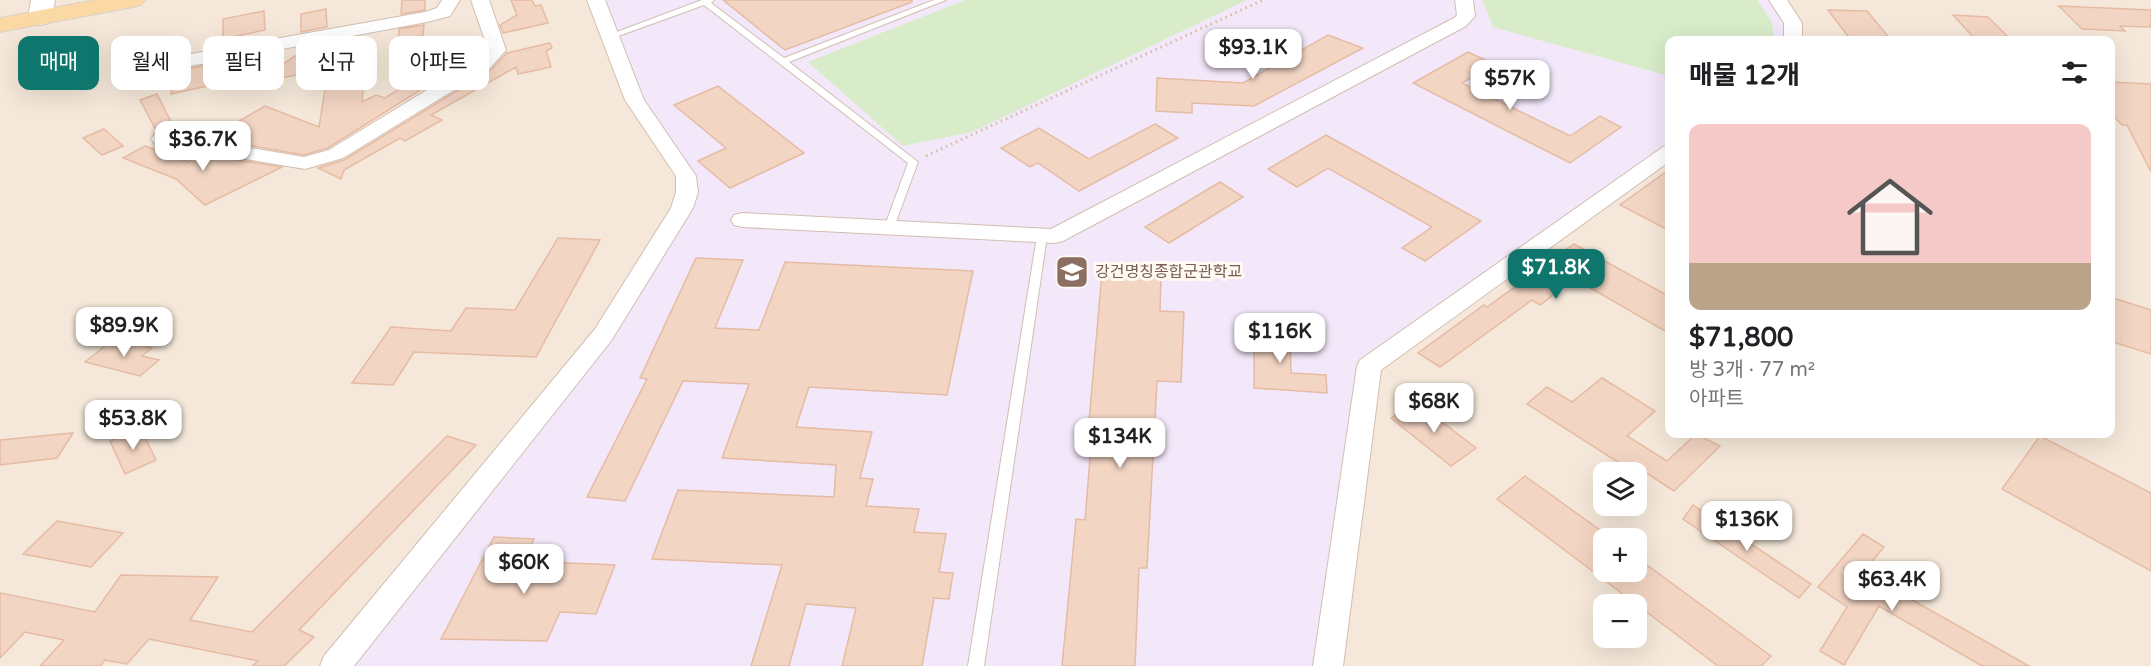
<!DOCTYPE html>
<html lang="ko">
<head>
<meta charset="utf-8">
<style>
	:root { --surface:#fff; --page:#f6f6f6; --text:#202124; --muted:#757577; --accent:#0f766e }
	body { margin:0; font-family:"Varela Round","Noto Sans KR",sans-serif; background:var(--page); color:var(--text); height:100vh; display:flex; flex-direction:column; font-size:22px; white-space:nowrap }
	* { box-sizing:border-box; margin:0 }
	p { font-size:20px; color:var(--muted) }
	.icon { flex:none; width:33px; height:33px; fill:none; stroke:currentColor; stroke-width:2; stroke-linecap:round; stroke-linejoin:round }
	.map { position:relative; flex:1; overflow:hidden }
	.details { position:absolute; left:1665px; top:36px; width:450px; height:402px; display:flex; flex-direction:column; background:var(--surface); border-radius:12px; box-shadow:0 6px 24px #0002 }
	.details>* { flex:none }
	.guide { position:absolute; left:18px; top:36px; width:570px; height:54px; display:flex; gap:12px }
	.fabs { position:absolute; left:1593px; top:462px; display:grid; gap:12px }
	.fabs a { display:grid; place-items:center; width:54px; height:54px; border-radius:12px; background:var(--surface); box-shadow:0 6px 24px #0002; font-size:30px }
	.price { position:absolute; translate:-50% -51px; padding:0 14px; border-radius:12px; background:#fff; color:#222; font-size:20px; line-height:39px; filter:drop-shadow(0 2px 3px #0008) }
	.price::after { content:''; position:absolute; left:50%; top:36px; width:18px; height:14px; margin-left:-9px; background:inherit; clip-path:polygon(0 0,100% 0,50% 100%) }
	.price.active { background:var(--accent); color:#fff }
	ul { padding:0; list-style:none }
	li { display:grid; align-content:center; gap:12px; height:318px; padding:0 24px }
	li span { display:grid; place-items:center; height:186px; border-radius:12px; color:#555 }
	li>.icon { margin-inline-start:auto }
	span .icon { width:108px; height:108px; fill:#fffc; stroke-width:1 }
	li b { font-size:26px }
	h2 { display:flex; justify-content:space-between; align-items:center; height:72px; padding:0 24px; font-size:26px }
	.pill { padding:0 21px; border-radius:12px; background:var(--surface); box-shadow:0 6px 24px #0002; font-size:21px; line-height:54px }
	.pill.active { background:var(--accent); color:#fff }
	.map>svg:first-child { display:block }
	.residential { fill:#f5e8da; fill-rule:evenodd }
	.education { fill:#f3e8fa }
	.green { fill:#d8ecc9 }
	.building { fill:#f3d5c3; stroke:#e6bba3; stroke-width:1.5 }
	.lines { fill:none; stroke-linecap:round; stroke-linejoin:round }
	.lane-casing { stroke:#d1beb0; stroke-width:2 }
	.street-casing { stroke:#d1beb0; stroke-width:2 }
	.secondary-casing { stroke:#d6c0b0; stroke-width:2 }
	.primary-casing { stroke:#dad1cd; stroke-width:2 }
	.path { stroke:#d9b8a5; stroke-width:3; stroke-dasharray:1.5 4; stroke-linecap:butt }
	.lane { fill:#fff; fill-rule:evenodd }
	.street { fill:#fff; fill-rule:evenodd }
	.secondary { fill:#fff; fill-rule:evenodd }
	.primary { fill:#fbd9a5; fill-rule:evenodd }
	.labels { text-anchor:middle; dominant-baseline:central; stroke-width:6; stroke-linejoin:round; paint-order:stroke }
	.education-label { font-size:16px; fill:#785e54; stroke:#fffaf3; text-anchor:start }
</style>
</head>
<body>
<div class="map">
<svg width="2151" height="666" viewBox="0 0 2151 666">
	<rect width="100%" height="100%" fill="#fdf6ec"/>
	<path class="residential" d="M 0,0 L 2151,0 L 2151,666 L 0,666 ZM 1670,40 L 2110,40 L 2110,434 L 1670,434 ZM 1604,472 L 1636,472 L 1636,506 L 1604,506 ZM 1604,538 L 1636,538 L 1636,572 L 1604,572 ZM 1604,604 L 1636,604 L 1636,638 L 1604,638 Z"/>
	<path class="education" d="M 596,0 L 1778,0 L 1793,23 L 1793,40 L 1670,40 L 1669,151 L 1369,366 L 1328,666 L 335,666 L 603,335 L 687,192 L 635,100 Z"/>
	<path class="green" d="M 965,0 L 1247,0 L 972,132 L 903,146 L 808,62 Z
		M 1482,0 L 1757,0 L 1772,22 L 1774,40 L 1670,40 L 1669,76 L 1493,27 Z"/>
	<path class="building" d="M 402,0 L 425,0 L 425,10 L 401,14 Z
		M 511,0 L 532,0 L 535,6 L 541,5 L 548,23 L 503,33 L 500,25 L 517,15 Z
		M 723,0 L 912,0 L 912,2 L 785,50 Z
		M 2059,6 L 2151,10 L 2151,27 L 2120,26 L 2125,31 L 2082,29 Z
		M 326,9 L 327,27 L 301,32 L 301,14 Z
		M 1828,10 L 1867,11 L 1891,40 L 1851,40 Z
		M 264,11 L 265,30 L 223,39 L 223,19 Z
		M 1953,15 L 1988,17 L 2011,40 L 1976,40 Z
		M 424,25 L 423,36 L 398,41 L 399,29 Z
		M 1328,35 L 1363,48 L 1254,106 L 1192,103 L 1192,113 L 1156,111 L 1157,78 L 1243,83 Z
		M 151,40 L 152,58 L 129,63 L 128,45 Z
		M 328,43 L 329,68 L 253,84 L 301,52 L 301,48 Z
		M 550,43 L 552,48 L 546,51 L 551,67 L 518,74 L 516,67 L 431,115 L 442,120 L 405,141 L 400,138 L 344,170 L 341,179 L 318,168 L 344,160 L 491,70 L 507,53 Z
		M 463,45 L 481,52 L 328,148 L 304,155 L 219,140 L 240,126 L 234,124 L 265,106 L 319,127 L 326,83 L 364,76 L 362,102 L 376,95 L 385,98 L 421,76 L 414,73 Z
		M 1468,52 L 1493,64 L 1462,83 L 1570,136 L 1600,116 L 1621,127 L 1570,163 L 1413,83 Z
		M 226,62 L 226,82 L 171,94 L 174,71 Z
		M 2110,82 L 2151,84 L 2151,172 L 2127,125 L 2122,125 L 2110,112 Z
		M 718,86 L 804,153 L 730,188 L 698,161 L 726,148 L 674,105 Z
		M 157,94 L 171,122 L 155,128 L 140,100 Z
		M 1155,124 L 1178,138 L 1079,191 L 1038,163 L 1030,167 L 1001,148 L 1039,128 L 1089,159 Z
		M 104,129 L 123,146 L 102,155 L 83,138 Z
		M 1326,135 L 1481,221 L 1425,261 L 1402,248 L 1432,227 L 1328,168 L 1297,187 L 1268,169 Z
		M 145,146 L 188,162 L 200,154 L 282,167 L 205,205 L 176,179 L 123,158 Z
		M 1670,169 L 1670,231 L 1620,205 Z
		M 1220,182 L 1243,197 L 1169,243 L 1145,227 Z
		M 558,238 L 600,240 L 536,357 L 414,352 L 393,385 L 352,383 L 391,327 L 451,331 L 466,308 L 515,310 Z
		M 1574,244 L 1670,297 L 1670,334 L 1575,279 L 1540,305 L 1532,300 L 1440,367 L 1418,353 L 1484,305 L 1487,307 Z
		M 696,258 L 743,260 L 715,328 L 759,330 L 785,262 L 973,271 L 947,395 L 809,387 L 796,427 L 872,432 L 860,478 L 873,479 L 866,506 L 919,509 L 914,532 L 946,534 L 939,572 L 953,573 L 949,599 L 934,598 L 922,666 L 842,666 L 856,608 L 806,604 L 789,666 L 751,666 L 782,565 L 652,559 L 678,490 L 834,497 L 836,465 L 722,458 L 749,384 L 683,381 L 625,501 L 587,497 L 647,379 L 640,378 Z
		M 1102,273 L 1161,276 L 1160,311 L 1184,312 L 1181,382 L 1157,381 L 1147,568 L 1139,568 L 1135,666 L 1062,666 L 1076,519 L 1085,520 L 1093,421 L 1089,421 Z
		M 2110,297 L 2151,310 L 2151,354 L 2110,341 Z
		M 1254,326 L 1290,329 L 1291,373 L 1326,375 L 1327,393 L 1254,388 Z
		M 114,339 L 152,348 L 142,356 L 159,360 L 140,376 L 85,362 Z
		M 1602,378 L 1655,411 L 1627,436 L 1667,461 L 1696,434 L 1720,446 L 1674,491 L 1642,470 L 1638,475 L 1527,404 L 1547,387 L 1572,402 Z
		M 1416,402 L 1476,448 L 1451,466 L 1391,418 Z
		M 140,427 L 156,460 L 125,474 L 110,441 Z
		M 73,433 L 57,458 L 0,465 L 0,440 Z
		M 447,436 L 476,445 L 299,630 L 314,637 L 284,666 L 252,666 L 258,661 L 149,639 L 127,664 L 105,660 L 100,666 L 40,666 L 64,640 L 25,632 L 0,658 L 0,593 L 95,612 L 121,575 L 218,577 L 190,620 L 252,632 Z
		M 2040,436 L 2151,493 L 2151,571 L 2002,489 Z
		M 1525,476 L 1611,538 L 1604,538 L 1604,572 L 1636,572 L 1636,557 L 1771,656 L 1761,666 L 1718,666 L 1497,499 Z
		M 1693,505 L 1811,584 L 1799,598 L 1683,519 Z
		M 57,521 L 123,533 L 91,567 L 23,554 Z
		M 1863,534 L 1884,547 L 1863,572 L 2029,666 L 1982,666 L 1879,606 L 1844,665 L 1820,651 L 1847,607 L 1818,587 Z
		M 494,537 L 534,539 L 524,561 L 615,565 L 596,614 L 560,612 L 547,641 L 441,639 Z"/>
	<g class="lines">
		<defs>
			<path id="lane" d="M 702,0 L 714,0 L 711,3 L 784,58 L 934,0 L 946,0 L 789,62 L 918,162 L 893,230 L 885,230 L 884,228 L 908,163 L 704,5 L 613,38 L 610,39 L 606,36 Z
				M 1042,233 L 1047,236 L 984,666 L 968,666 L 1037,236 Z"/>
			<path id="street" d="M 442,0 L 460,0 L 450,16 L 427,22 L 169,70 L 162,68 L 160,64 L 162,60 L 169,58 L 425,12 L 437,8 Z
				M 471,0 L 489,0 L 506,50 L 490,68 L 343,158 L 305,169 L 161,145 L 154,143 L 151,139 L 154,135 L 161,133 L 304,157 L 329,150 L 476,60 L 488,49 Z
				M 587,0 L 605,0 L 644,100 L 696,176 L 698,192 L 693,208 L 611,341 L 354,666 L 320,666 L 324,656 L 595,329 L 671,208 L 676,192 L 676,176 L 625,100 Z
				M 1455,0 L 1473,0 L 1475,16 L 1466,26 L 1063,241 L 1055,243 L 742,227 L 734,225 L 731,220 L 734,215 L 742,213 L 1051,229 L 1454,18 L 1457,15 Z
				M 1769,0 L 1787,0 L 1802,23 L 1802,40 L 1784,40 L 1784,23 Z
				M 1670,145 L 1670,161 L 1381,370 L 1343,666 L 1313,666 L 1357,366 L 1360,360 L 1663,147 Z"/>
			<path id="secondary" d="M 31,0 L 55,0 L 52,18 L 48,23 L 40,25 L 32,23 L 28,18 Z"/>
			<path id="primary" d="M 95,0 L 145,0 L 141,5 L 133,7 L 0,32 L 0,18 Z"/>
		</defs>
		<use href="#lane" class="lane-casing"/>
		<use href="#street" class="street-casing"/>
		<use href="#secondary" class="secondary-casing"/>
		<use href="#primary" class="primary-casing"/>
		<path class="path" d="M 926,156 L 1263,0"/>
		<use href="#lane" class="lane"/>
		<use href="#street" class="street"/>
		<use href="#secondary" class="secondary"/>
		<use href="#primary" class="primary"/>
	</g>
	<defs>
		<symbol id="university-square" viewBox="-11 -11 22 22"><rect x="-9" y="-9" width="18" height="18" rx="4" fill="#8d6e63" stroke="#fffaf3"/><path d="M0-5L7-2L0 1L-7-2ZM-4 1L0 2.5L4 1V4Q0 6-4 4Z" fill="#fff"/></symbol>
	</defs>
	<g fill-rule="evenodd">
		<use href="#university-square" x="1053" y="253" width="38" height="38"/>
	</g>
	<g class="labels">
		<g class="education-label">
			<text x="1095" y="272">강건명칭종합군관학교</text>
		</g>
	</g>
</svg>
<div class="fabs">
<a><svg class="icon" aria-label="layers" viewBox="0 0 24 24"><path d="M12 4l9 5-9 5-9-5zM3 14l9 5 9-5"/></svg></a>
<a>+</a>
<a>−</a>
</div>
<b class="price" style="left:1253px;top:80px">$93.1K</b>
<b class="price" style="left:1510px;top:111px">$57K</b>
<b class="price" style="left:203px;top:172px">$36.7K</b>
<b class="price active" style="left:1556px;top:300px">$71.8K</b>
<b class="price" style="left:124px;top:358px">$89.9K</b>
<b class="price" style="left:1280px;top:364px">$116K</b>
<b class="price" style="left:1434px;top:434px">$68K</b>
<b class="price" style="left:133px;top:451px">$53.8K</b>
<b class="price" style="left:1120px;top:469px">$134K</b>
<b class="price" style="left:1747px;top:552px">$136K</b>
<b class="price" style="left:524px;top:595px">$60K</b>
<b class="price" style="left:1892px;top:612px">$63.4K</b>
<div class="guide">
<a class="pill active">매매</a>
<a class="pill">월세</a>
<a class="pill">필터</a>
<a class="pill">신규</a>
<a class="pill">아파트</a>
</div>
<section class="details">
<h2>매물 12개<svg class="icon" aria-label="filters" viewBox="0 0 24 24"><path d="M4 7h16M4 17h16"/><circle cx="9" cy="7" r="2"/><circle cx="15" cy="17" r="2"/></svg></h2>
<ul>
<li><span style="background:linear-gradient(#f6c9c9 75%,#b9a48a 0)"><svg class="icon" aria-label="home" viewBox="0 0 24 24"><path d="M3 11l9-7 9 7M6 9v11h12V9"/></svg></span><div><b>$71,800</b><p>방 3개 · 77 m²</p><p>아파트</p></div></li>
</ul>
</section>
</div>
</body>
</html>
